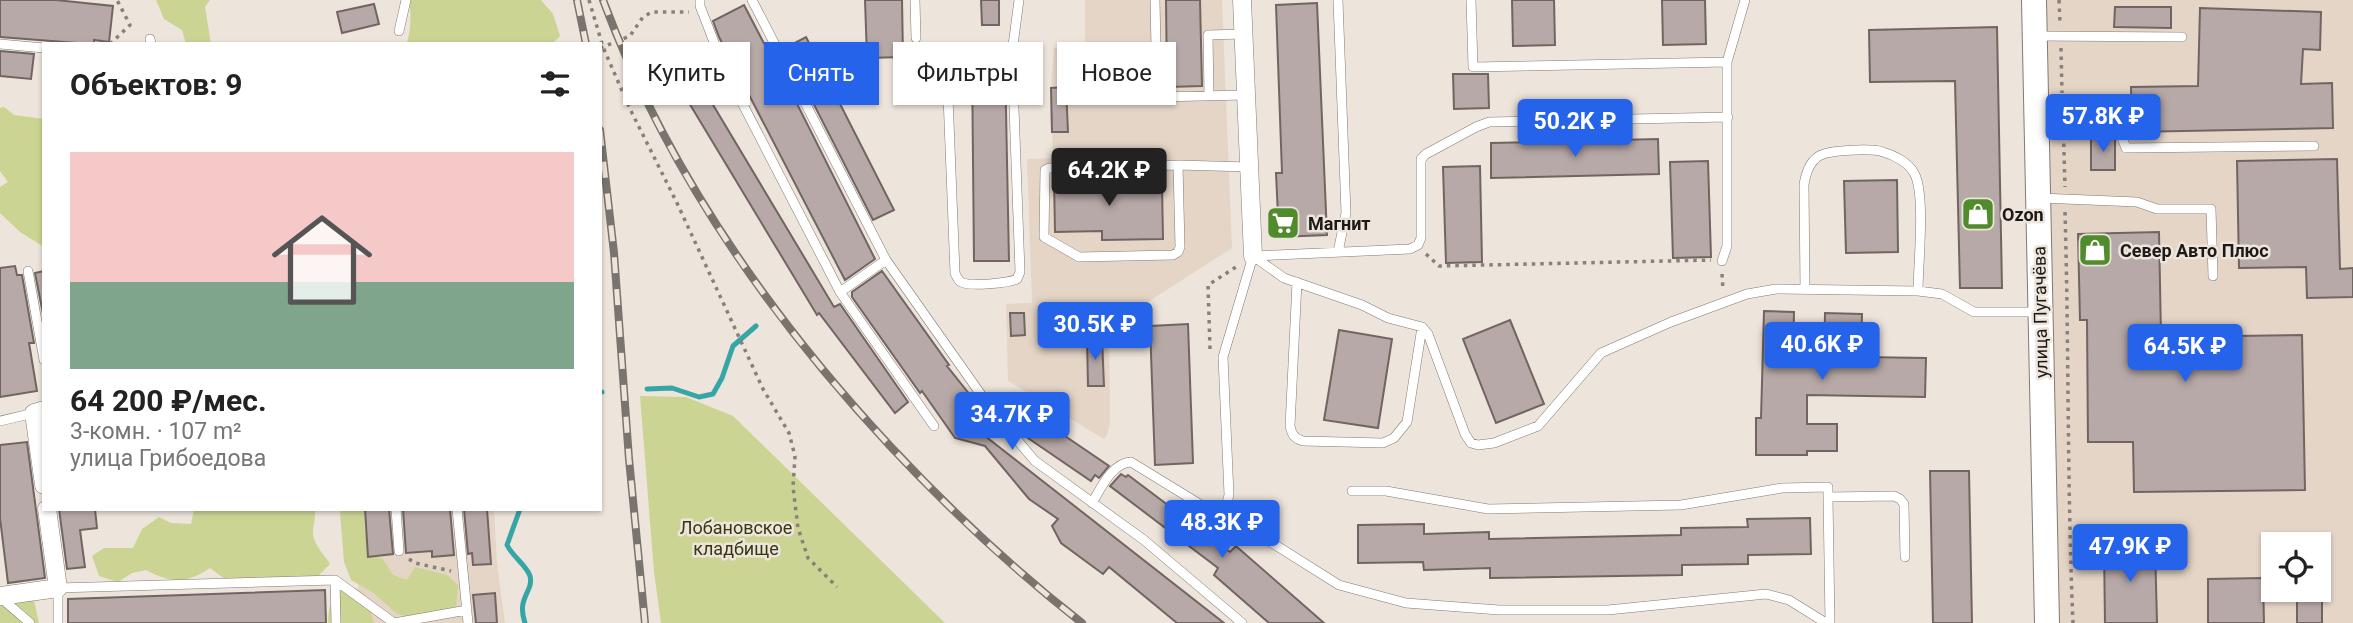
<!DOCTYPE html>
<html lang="ru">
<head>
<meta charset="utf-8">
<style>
	:root { --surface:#fff; --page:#f6f6f6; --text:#222; --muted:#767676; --accent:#2563eb }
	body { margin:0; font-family:Roboto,sans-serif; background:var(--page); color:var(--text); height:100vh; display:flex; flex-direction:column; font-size:26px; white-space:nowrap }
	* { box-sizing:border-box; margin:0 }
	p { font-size:23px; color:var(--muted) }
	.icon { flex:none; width:38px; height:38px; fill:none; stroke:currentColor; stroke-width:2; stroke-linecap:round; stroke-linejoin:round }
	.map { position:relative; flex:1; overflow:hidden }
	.side { position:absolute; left:42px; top:42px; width:560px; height:469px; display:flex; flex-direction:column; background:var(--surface); border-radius:0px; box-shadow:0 2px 5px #0004 }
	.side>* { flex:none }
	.hud { position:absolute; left:623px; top:42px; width:665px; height:63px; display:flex; gap:14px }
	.tools { position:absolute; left:2261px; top:532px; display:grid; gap:14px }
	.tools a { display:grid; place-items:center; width:70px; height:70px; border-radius:0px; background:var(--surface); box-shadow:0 2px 5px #0004; font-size:35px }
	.price { position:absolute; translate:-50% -60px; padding:0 16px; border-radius:7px; background:var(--accent); color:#fff; font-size:23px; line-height:46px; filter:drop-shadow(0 2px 4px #0008) }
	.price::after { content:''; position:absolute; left:50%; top:42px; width:21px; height:16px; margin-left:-10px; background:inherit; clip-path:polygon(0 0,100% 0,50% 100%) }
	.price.selected { background:#222; color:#fff }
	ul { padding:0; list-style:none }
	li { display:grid; align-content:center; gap:14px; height:371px; padding:0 28px }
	li span { display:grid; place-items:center; height:217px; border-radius:0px; color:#555 }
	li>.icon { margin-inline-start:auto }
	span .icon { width:126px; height:126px; fill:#fffc; stroke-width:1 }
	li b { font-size:30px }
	h2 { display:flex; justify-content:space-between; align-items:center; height:84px; padding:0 28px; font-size:30px }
	.chip { padding:0 24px; border-radius:0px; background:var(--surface); box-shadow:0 2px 5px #0004; font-size:24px; line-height:63px }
	.chip.selected { background:var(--accent); color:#fff }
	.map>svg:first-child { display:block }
	.built { fill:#e4d5c7; fill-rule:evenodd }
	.green { fill:#ccd494 }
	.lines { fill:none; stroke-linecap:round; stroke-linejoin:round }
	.stream { stroke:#36a5a6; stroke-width:5 }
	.building { fill:#b7a9a7; stroke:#716562; stroke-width:2 }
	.lane-casing { stroke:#827a72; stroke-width:10 }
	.street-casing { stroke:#827a72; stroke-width:19 }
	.secondary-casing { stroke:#827a72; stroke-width:26 }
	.path { stroke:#87817b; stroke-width:3.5; stroke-dasharray:3.5 5; stroke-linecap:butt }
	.lane { stroke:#fff; stroke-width:9 }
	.street { stroke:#fff; stroke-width:18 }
	.secondary { stroke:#fff; stroke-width:24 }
	.rail-casing { stroke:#7a746f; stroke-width:8 }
	.rail { stroke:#ede4db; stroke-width:5; stroke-dasharray:16; stroke-linecap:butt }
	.labels { text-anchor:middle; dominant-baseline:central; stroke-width:5; stroke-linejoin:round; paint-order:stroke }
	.poi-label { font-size:18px; font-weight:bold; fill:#1c1916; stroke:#ede4db; text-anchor:start }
	.street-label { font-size:18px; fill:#1c1916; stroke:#ede4db }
	.park-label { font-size:18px; fill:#35380d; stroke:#ede4db }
</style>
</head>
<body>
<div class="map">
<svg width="2353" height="623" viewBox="0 0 2353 623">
	<rect width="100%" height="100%" fill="#ede4db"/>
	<path class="built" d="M 1085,0 L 1222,0 L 1232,248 L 1109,327 L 1110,423 L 1107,435 L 1104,439 L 1008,381 L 1006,304 L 1032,303 L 1027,159 L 1053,158 L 1051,88 L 1054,48 L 1085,47 Z
		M 2042,0 L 2353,0 L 2353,623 L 2059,623 ZM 2273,544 L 2319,544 L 2319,590 L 2273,590 Z
		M 356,509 L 494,509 L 497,563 L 505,623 L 359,623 Z"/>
	<path class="green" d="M 138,0 L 210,0 L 205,7 L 211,44 L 186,44 L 182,30 L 164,19 L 156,0 Z
		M 408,0 L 541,0 L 553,14 L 560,36 L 552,44 L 406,44 C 411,35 412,9 408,0 Z
		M 4,107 L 14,115 L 44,119 L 44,247 L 20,232 L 0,213 L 0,187 L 8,182 L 0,171 L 0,108 Z
		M 640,396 L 686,397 L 733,416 L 945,623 L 661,623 L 654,572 Z
		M 194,509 L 315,509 C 316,518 313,525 313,533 C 313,544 324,554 330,564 L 316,578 L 269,577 L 260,584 L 241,585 L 222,577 L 210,568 C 187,584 170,583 146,570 L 132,573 L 118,582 L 99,576 L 92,556 L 104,548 L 133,548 L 142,529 L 159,517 L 171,523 L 191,524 Z
		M 342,509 L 366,509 C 362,527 366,540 374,556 L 383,559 L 393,575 L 407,580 L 415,567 L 447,575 L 458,585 L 456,608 L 410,618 L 396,613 L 372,592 L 351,580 L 344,562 L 340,512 Z
		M 348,586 C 371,591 367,603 374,623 L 328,623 C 329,605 331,595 348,586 Z
		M 34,600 L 39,623 L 0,623 L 0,606 Z"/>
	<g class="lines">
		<path class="stream" d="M 647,389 L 672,388 L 699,397 L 713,394 L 722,378 L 733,346 L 756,326
			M 600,392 L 602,392
			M 520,509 L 507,545 C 513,557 527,566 530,576 C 534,592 516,597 525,623"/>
	</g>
	<path class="building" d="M 0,0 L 56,0 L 113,6 L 109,42 L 94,40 L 94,44 L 90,44 L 0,37 Z
		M 865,0 L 902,0 L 903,57 L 867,58 Z
		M 981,0 L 999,0 L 999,25 L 982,25 Z
		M 1166,0 L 1200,0 L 1202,86 L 1167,87 Z
		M 1512,0 L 1554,0 L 1555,45 L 1513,46 Z
		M 1662,0 L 1705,0 L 1706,44 L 1663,45 Z
		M 1317,3 L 1327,235 L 1279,237 L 1276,173 L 1282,173 L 1276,5 Z
		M 374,4 L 379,24 L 342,33 L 337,12 Z
		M 744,5 L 770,55 L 772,54 L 875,259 L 845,280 L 719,37 L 713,21 Z
		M 2115,7 L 2171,7 L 2171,28 L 2114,27 Z
		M 2200,8 L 2321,12 L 2320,50 L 2303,49 L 2301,84 L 2332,83 L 2333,128 L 2132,132 L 2131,87 L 2198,86 Z
		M 1997,27 L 2002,288 L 1960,288 L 1955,81 L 1870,82 L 1869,30 Z
		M 806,37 L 894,210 L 873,220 L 785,48 Z
		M 0,51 L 34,54 L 31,79 L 0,76 Z
		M 685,58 L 834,307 L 840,304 L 908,402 L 895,413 L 819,313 L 817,315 L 668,68 Z
		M 1005,60 L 1009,261 L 974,261 L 972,61 Z
		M 1453,74 L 1488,74 L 1489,108 L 1454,109 Z
		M 1066,87 L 1068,132 L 1052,132 L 1051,88 Z
		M 2091,138 L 2115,138 L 2115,170 L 2091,170 Z
		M 1658,139 L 1659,174 L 1491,178 L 1491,143 Z
		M 2337,159 L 2340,269 L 2353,268 L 2353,297 L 2307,298 L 2306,267 L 2239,268 L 2237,161 Z
		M 1708,161 L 1711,257 L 1673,258 L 1670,162 Z
		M 1480,166 L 1482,262 L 1446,263 L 1443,167 Z
		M 1119,177 L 1119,186 L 1162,185 L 1163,239 L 1102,240 L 1102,231 L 1055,232 L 1054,178 Z
		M 1897,180 L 1898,252 L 1846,253 L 1844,181 Z
		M 2159,232 L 2161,337 L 2302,335 L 2305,490 L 2134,492 L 2133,442 L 2088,442 L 2087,320 L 2080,320 L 2078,234 Z
		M 15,266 L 17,275 L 22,275 L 34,343 L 29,343 L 37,391 L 0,397 L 0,268 Z
		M 44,271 L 44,319 L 35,273 Z
		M 882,271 L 949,365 L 947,366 L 982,410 L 971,425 L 1224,623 L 1177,623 L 1109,567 L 1103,574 L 1061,543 L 1052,526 L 1058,519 L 1029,499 L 985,446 L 955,438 L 922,391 L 920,393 L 852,297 L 852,292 Z
		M 1764,311 L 1794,312 L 1793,359 L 1824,360 L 1825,313 L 1862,314 L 1861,357 L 1926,358 L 1925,397 L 1807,395 L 1807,424 L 1837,424 L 1837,451 L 1807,451 L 1807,455 L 1756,455 L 1756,418 L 1761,418 Z
		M 1010,313 L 1024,313 L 1025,335 L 1011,336 Z
		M 1510,320 L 1544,404 L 1496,423 L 1463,339 Z
		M 1188,324 L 1193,463 L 1155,465 L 1150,326 Z
		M 1339,330 L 1392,339 L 1378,428 L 1324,420 Z
		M 1087,338 L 1102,338 L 1104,386 L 1088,386 Z
		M 1037,417 L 1109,466 L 1099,478 L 1095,475 L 1091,481 L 1025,436 Z
		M 27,442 L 45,578 L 8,583 L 0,518 L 0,445 Z
		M 1930,471 L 1969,471 L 1972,623 L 1933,623 Z
		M 1121,474 L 1126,477 L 1128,475 L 1230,552 L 1236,546 L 1324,623 L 1269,623 L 1214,575 L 1218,568 L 1110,486 Z
		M 59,509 L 95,509 L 97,528 L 80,530 L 85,567 L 67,569 Z
		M 365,509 L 389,509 L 393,554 L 368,557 Z
		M 403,509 L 450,509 L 454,555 L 432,557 L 432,551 L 406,553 Z
		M 464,509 L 487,509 L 491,564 L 473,565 L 472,553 L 468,554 Z
		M 1810,518 L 1811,554 L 1748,555 L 1748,564 L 1682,565 L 1682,575 L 1490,578 L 1490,568 L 1424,570 L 1423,562 L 1358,563 L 1358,525 L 1424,524 L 1424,534 L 1489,532 L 1489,539 L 1681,535 L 1681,528 L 1748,527 L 1747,519 Z
		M 2155,545 L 2157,623 L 2105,623 L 2104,546 Z
		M 2263,578 L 2264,623 L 2208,623 L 2208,579 Z
		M 325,590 L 326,623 L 68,623 L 68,599 Z
		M 2297,590 L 2322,590 L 2322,623 L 2297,623 Z
		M 495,593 L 497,623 L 476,623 L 473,595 Z"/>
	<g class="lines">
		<defs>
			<path id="lane" d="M 700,0 L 700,6 L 724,68 L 840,292 L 934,426
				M 752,0 L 886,260 L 994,413 L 1035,461 L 1144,540 L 1242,623
				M 915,0 L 916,38
				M 1155,0 L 1157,97 L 1246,95
				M 1338,0 L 1346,213 L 1338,252
				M 1471,0 L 1473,67 L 1727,62 L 1745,0
				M 399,31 L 406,0
				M 2036,36 L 2182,37
				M 150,39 L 151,44
				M 0,44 L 44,48
				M 1012,53 L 958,55 L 949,61 L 947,71 L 955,273 C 957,278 958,280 961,282 C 970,287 1009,283 1017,279 L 1020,272 L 1012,53 L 1019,0
				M 1209,96 L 1208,35 L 1243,34
				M 2038,103 L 2109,105 L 2126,148 L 2314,146
				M 1178,165 L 1049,168 L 1045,170 L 1044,237 L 1079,257 L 1173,255 L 1178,252 L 1180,247 L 1178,165 L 1249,167
				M 2040,198 L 2137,202 L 2157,209 L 2211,209 L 2213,276
				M 1253,256 L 1284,278 L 1362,305 L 1388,318 L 1422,327 L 1428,334 L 1465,434 L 1471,443 L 1478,445 L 1494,443 L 1538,426 L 1601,353 L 1671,322 L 1747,294 L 1776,289 L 1918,291 L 1942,294 L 1974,312 L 2038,312
				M 1253,256 L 1410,249 L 1418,245 L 1421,238 L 1421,159 L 1426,154 L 1476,127 L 1489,122 L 1728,117
				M 1722,261 L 1727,246 L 1727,62
				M 28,271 L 44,360
				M 1297,282 L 1290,426 C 1292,435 1294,438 1303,441 L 1383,443 L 1394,438 L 1407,422 L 1422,327
				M 1805,290 L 1804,184 C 1806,174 1809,162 1819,156 C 1829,150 1872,148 1883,152 C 1894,155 1909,163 1914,173 C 1926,193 1918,265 1918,291
				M 840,292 L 886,260
				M 0,421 L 34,413
				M 1352,491 L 1386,491 L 1488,509 L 1681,505 L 1782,488 L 1828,487 L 1828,497
				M 1092,503 C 1101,488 1112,463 1131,462 L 1206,508 L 1216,510 L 1226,506 L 1229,495 L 1223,357 L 1253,256
				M 396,509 L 399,551
				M 457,509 L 468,623
				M 1261,536 L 1339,585 L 1406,603 L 1499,610 L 1608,610 L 1766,594 L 1789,600 L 1826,623
				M 335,580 L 336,623
				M 1,598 L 30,623
				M 58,623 L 58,588 L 335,580 L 394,623
				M 394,623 L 467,610
				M 1830,623 L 1828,497 L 1894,496 L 1900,499 L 1904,504 L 1905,557"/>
			<path id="street" d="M 1242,0 L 1253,256
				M 44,410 L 34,413 L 44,485
				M 0,596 L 58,588 L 47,509"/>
			<path id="secondary" d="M 2034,0 L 2047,623"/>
		</defs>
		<use href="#lane" class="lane-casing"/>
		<use href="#street" class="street-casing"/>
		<use href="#secondary" class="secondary-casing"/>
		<path class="path" d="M 589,0 L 603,47 L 630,109 L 677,203 L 763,389 L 789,433 L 795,456 L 793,487 L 798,528 L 808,558 L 837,587
			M 2059,0 L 2060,23
			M 110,44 L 130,25 L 117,0
			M 600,48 L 630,36 L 643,17 L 652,12 L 689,12
			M 2061,48 L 2062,93
			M 2063,118 L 2065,187
			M 2065,212 C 2069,349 2067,486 2073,623
			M 1426,254 L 1439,266 L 1711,260
			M 1722,274 L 1723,290
			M 1210,349 L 1208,285 L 1236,267
			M 409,559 L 415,563 L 451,571"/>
		<use href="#lane" class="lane"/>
		<use href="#street" class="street"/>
		<use href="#secondary" class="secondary"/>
		<defs>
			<path id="rail" d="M 577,0 L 586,44
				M 603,0 C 666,169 769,316 891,447 C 951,511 1013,569 1082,623
				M 600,130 L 614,253 L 629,459 L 645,623"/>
		</defs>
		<use href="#rail" class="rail-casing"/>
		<use href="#rail" class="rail"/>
	</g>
	<defs>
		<symbol id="shop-square" viewBox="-11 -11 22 22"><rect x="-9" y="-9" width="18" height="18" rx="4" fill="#508c2b" stroke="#ede4db"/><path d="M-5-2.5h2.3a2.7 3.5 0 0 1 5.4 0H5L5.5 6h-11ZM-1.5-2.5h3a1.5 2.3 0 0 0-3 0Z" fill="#fff"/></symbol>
		<symbol id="supermarket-square" viewBox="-11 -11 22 22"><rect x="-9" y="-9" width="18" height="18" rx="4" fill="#508c2b" stroke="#ede4db"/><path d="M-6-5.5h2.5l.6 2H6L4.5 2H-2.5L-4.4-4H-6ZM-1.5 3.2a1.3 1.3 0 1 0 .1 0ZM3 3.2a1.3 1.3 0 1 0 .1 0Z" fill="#fff"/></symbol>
	</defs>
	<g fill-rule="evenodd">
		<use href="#shop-square" x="1959" y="195" width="38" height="38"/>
		<use href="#supermarket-square" x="1264" y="204" width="38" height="38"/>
		<use href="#shop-square" x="2076" y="231" width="38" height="38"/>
	</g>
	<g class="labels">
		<g class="poi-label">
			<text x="2002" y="214">Ozon</text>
			<text x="1308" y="223">Магнит</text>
			<text x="2120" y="250">Север Авто Плюс</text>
		</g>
		<g class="street-label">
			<text transform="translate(2040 312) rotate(-91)">улица Пугачёва</text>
		</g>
		<g class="park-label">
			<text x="736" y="527">Лобановское<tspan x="736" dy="21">кладбище</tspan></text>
		</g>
	</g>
</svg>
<div class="tools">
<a><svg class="icon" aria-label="locate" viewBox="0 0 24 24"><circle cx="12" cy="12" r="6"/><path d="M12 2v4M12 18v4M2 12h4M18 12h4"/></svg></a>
</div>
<b class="price" style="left:2103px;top:154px">57.8K ₽</b>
<b class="price" style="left:1575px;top:159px">50.2K ₽</b>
<b class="price selected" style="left:1109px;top:208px">64.2K ₽</b>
<b class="price" style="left:1095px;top:362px">30.5K ₽</b>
<b class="price" style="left:1822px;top:382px">40.6K ₽</b>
<b class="price" style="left:2185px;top:384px">64.5K ₽</b>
<b class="price" style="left:1012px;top:452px">34.7K ₽</b>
<b class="price" style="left:1222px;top:560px">48.3K ₽</b>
<b class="price" style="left:2130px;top:584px">47.9K ₽</b>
<div class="hud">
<a class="chip">Купить</a>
<a class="chip selected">Снять</a>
<a class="chip">Фильтры</a>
<a class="chip">Новое</a>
</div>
<section class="side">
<h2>Объектов: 9<svg class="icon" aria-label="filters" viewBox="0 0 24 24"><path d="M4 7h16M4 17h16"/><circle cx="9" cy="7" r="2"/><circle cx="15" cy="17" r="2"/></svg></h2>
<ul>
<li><span style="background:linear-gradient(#f6c9c9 60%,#7fa58c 0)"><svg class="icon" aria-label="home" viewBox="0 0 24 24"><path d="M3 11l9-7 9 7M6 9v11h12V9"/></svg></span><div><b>64 200 ₽/мес.</b><p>3-комн. · 107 m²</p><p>улица Грибоедова</p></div></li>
</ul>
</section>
</div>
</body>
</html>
